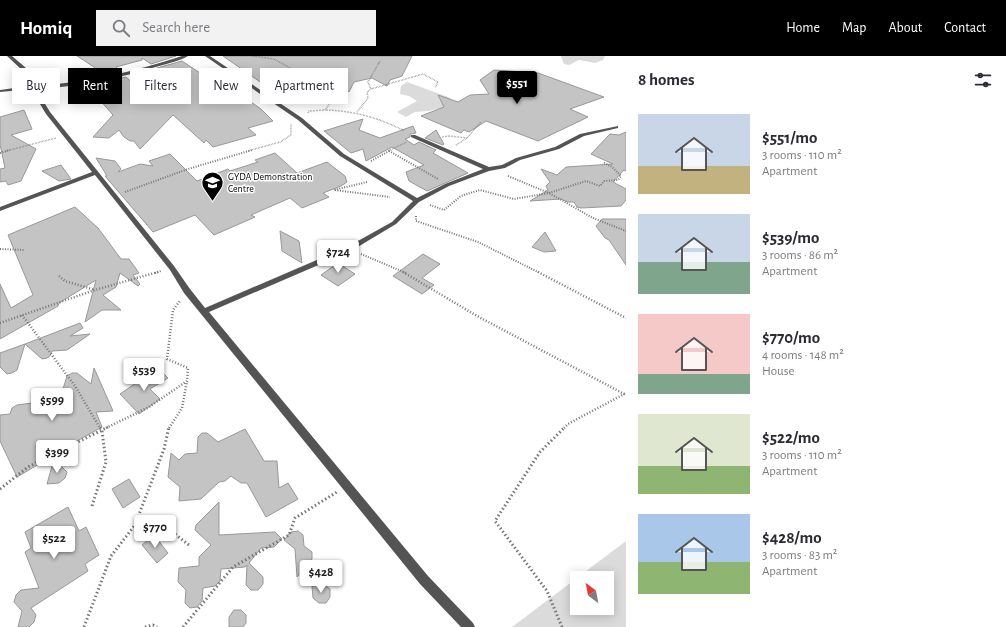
<!DOCTYPE html>
<html lang="en">
<head>
<meta charset="utf-8">
<style>
	:root { --surface:#fff; --page:#f2f2f3; --text:#2b2b33; --muted:#7c7c81; --accent:#000 }
	body { margin:0; font-family:"Alegreya Sans",sans-serif; background:var(--page); color:var(--text); height:100vh; display:flex; flex-direction:column; font-size:15px; white-space:nowrap }
	* { box-sizing:border-box; margin:0 }
	p { font-size:13px; color:var(--muted) }
	.icon { flex:none; width:22px; height:22px; fill:none; stroke:currentColor; stroke-width:2; stroke-linecap:round; stroke-linejoin:round }
	.map { position:relative; flex:1; overflow:hidden }
	.drawer { display:flex; flex-direction:column; background:var(--surface); width:380px }
	.drawer>* { flex:none }
	.banner { position:absolute; left:12px; top:12px; width:380px; height:36px; display:flex; gap:8px }
	.needle { width:26px; rotate:328deg }
	.tools { position:absolute; left:570px; top:515px; display:grid; gap:8px }
	.tools a { display:grid; place-items:center; width:44px; height:44px; border-radius:0px; background:var(--surface); box-shadow:0 2px 10px #0003; font-size:20px }
	.price { position:absolute; translate:-50% -34px; padding:0 9px; border-radius:4px; background:#fff; color:#222; font-size:13px; line-height:26px; filter:drop-shadow(0 1px 2px #0008) }
	.price::after { content:''; position:absolute; left:50%; top:24px; width:12px; height:9px; margin-left:-6px; background:inherit; clip-path:polygon(0 0,100% 0,50% 100%) }
	.price.on { background:var(--accent); color:#fff }
	ul { padding:0; list-style:none }
	li { display:flex; align-items:center; gap:12px; height:100px; padding:0 12px }
	li span { display:grid; place-items:center; flex:none; width:112px; height:80px; border-radius:0px; color:#555 }
	li>.icon { margin-inline-start:auto }
	span .icon { width:48px; height:48px; fill:#fffc; stroke-width:1 }
	li b { font-size:17px }
	h2 { display:flex; justify-content:space-between; align-items:center; height:48px; padding:0 12px; font-size:17px }
	.pill { padding:0 14px; border-radius:0px; background:var(--surface); box-shadow:0 2px 10px #0003; font-size:14px; line-height:36px }
	.pill.on { background:var(--accent); color:#fff }
	header { display:flex; align-items:center; gap:24px; box-sizing:border-box; height:56px; padding:0 20px; background:var(--accent); color:#fff }
	header strong { font-size:19px }
	nav { display:flex; gap:22px; margin-inline-start:auto; font-size:14px }
	.search { width:280px; height:36px; background:var(--page); display:flex; align-items:center; gap:10px; box-sizing:border-box; padding:0 14px; border-radius:0px; color:var(--muted); font-size:15px }
	main { display:flex; flex:1; min-height:0 }
	.map>svg:first-child { display:block }
	.green { fill:#dbdbdb; fill-rule:evenodd }
	.building { fill:#c4c4c4; stroke:#989898 }
	.lines { fill:none; stroke-linecap:round; stroke-linejoin:round }
	.path-far3 { stroke:#767676; stroke-width:1.5; stroke-dasharray:0.5 1; stroke-linecap:butt }
	.path-far2 { stroke:#767676; stroke-width:2; stroke-dasharray:1 1.5; stroke-linecap:butt }
	.path-far1 { stroke:#767676; stroke-width:2.5; stroke-dasharray:1 2; stroke-linecap:butt }
	.path { stroke:#767676; stroke-width:3; stroke-dasharray:1.5 2.5; stroke-linecap:butt }
	.minor { fill:#545454; fill-rule:evenodd }
	.labels { text-anchor:middle; dominant-baseline:central; stroke-width:3; stroke-linejoin:round; paint-order:stroke }
	.far-poi-label { font-size:10px; fill:#000; stroke:#fff; text-anchor:start }
</style>
</head>
<body>
<header>
<strong>Homiq</strong>
<div class="search"><svg class="icon" aria-label="search" viewBox="0 0 24 24"><circle cx="10" cy="10" r="6"/><path d="M15 15l6 6"/></svg>Search here</div>
<nav><a>Home</a><a>Map</a><a>About</a><a>Contact</a></nav>
</header>
<main>
<div class="map">
<svg width="626" height="571" viewBox="0 0 626 571">
	<rect width="100%" height="100%" fill="#fff"/>
	<path class="green" d="M 561,0 L 605,0 L 603,4 L 595,7 L 579,4 L 569,9 L 564,8 Z
		M 407,26 L 448,41 L 459,48 L 429,55 L 415,56 L 406,61 L 397,56 L 417,45 L 409,40 L 400,38 L 401,30 Z
		M 626,485 L 626,571 L 512,571 ZM 577,522 L 607,522 L 607,552 L 577,552 Z"/>
	<path class="building" d="M 77,0 L 176,0 L 151,8 L 142,2 L 142,4 L 116,11 L 120,16 L 103,20 L 94,11 Z
		M 223,0 L 412,0 L 402,20 L 390,24 L 387,30 L 372,22 L 354,26 L 349,36 L 343,32 L 307,43 L 312,36 L 301,39 L 287,30 L 277,33 L 263,28 Z
		M 182,5 L 218,29 L 224,27 L 261,53 L 273,65 L 248,72 L 256,79 L 213,91 L 206,84 L 204,87 L 173,59 L 140,93 L 134,85 L 130,85 L 124,81 L 119,74 L 109,82 L 93,81 L 113,59 L 98,42 L 120,36 L 108,25 L 126,21 L 144,37 L 178,27 L 157,12 Z
		M 494,14 L 538,17 L 604,41 L 570,53 L 588,61 L 538,85 L 486,65 L 469,76 L 464,74 L 461,77 L 421,60 L 444,51 L 438,39 L 458,46 L 470,39 L 489,38 L 480,24 Z
		M 24,54 L 32,73 L 11,79 L 36,93 L 21,125 L 8,129 L 6,125 L 0,126 L 0,113 L 5,112 L 0,88 L 0,61 Z
		M 363,63 L 359,74 L 380,82 L 413,70 L 416,77 L 410,78 L 410,81 L 405,83 L 414,89 L 419,86 L 436,94 L 433,97 L 468,117 L 427,135 L 409,125 L 406,116 L 424,109 L 392,91 L 366,105 L 363,93 L 351,97 L 324,75 Z
		M 436,74 L 444,88 L 443,89 L 425,82 Z
		M 626,76 L 626,115 L 624,114 L 613,126 L 626,133 L 626,144 L 621,150 L 581,152 L 577,151 L 574,146 L 568,146 L 561,143 L 530,145 L 548,134 L 546,130 L 550,126 L 541,113 L 557,119 L 566,111 L 613,108 L 591,98 L 610,78 L 619,79 Z
		M 275,97 L 297,117 L 327,106 L 345,120 L 347,126 L 341,130 L 323,137 L 329,141 L 302,152 L 290,142 L 251,159 L 255,161 L 214,179 L 195,159 L 153,176 L 105,120 L 107,120 L 96,102 L 115,105 L 121,113 L 118,116 L 140,108 L 153,110 L 149,105 L 170,98 L 197,125 L 228,113 L 230,115 L 258,106 L 255,104 Z
		M 61,109 L 71,123 L 59,125 L 42,115 Z
		M 75,151 L 98,172 L 121,203 L 129,203 L 139,217 L 133,219 L 140,228 L 138,230 L 120,217 L 116,231 L 103,239 L 121,254 L 102,254 L 85,266 L 96,224 L 59,247 L 58,250 L 0,283 L 0,228 L 11,252 L 33,239 L 8,179 Z
		M 602,163 L 626,163 L 626,209 L 609,184 L 605,182 L 596,170 Z
		M 280,175 L 299,185 L 302,207 L 282,195 Z
		M 545,176 L 556,195 L 544,196 L 532,191 Z
		M 423,198 L 440,208 L 422,222 L 434,229 L 422,238 L 393,220 Z
		M 338,207 L 355,218 L 338,230 L 321,219 Z
		M 80,267 L 83,272 L 70,280 L 90,278 L 67,294 L 52,295 L 50,300 L 47,302 L 42,303 L 25,288 Z
		M 25,288 L 17,314 L 12,317 L 7,318 L 0,311 L 0,297 Z
		M 94,312 L 113,355 L 96,356 L 102,371 L 50,400 L 51,401 L 17,421 L 0,385 L 0,359 L 10,358 L 12,352 L 17,349 L 32,347 L 36,337 L 40,334 L 46,334 L 59,346 L 67,320 L 72,317 L 77,317 L 91,328 Z
		M 158,312 L 168,322 L 150,333 L 160,343 L 139,358 L 120,338 Z
		M 245,373 L 264,405 L 277,405 L 279,432 L 288,427 L 298,443 L 266,461 L 247,427 L 241,427 L 231,420 L 225,425 L 219,426 L 201,443 L 179,445 L 180,431 L 168,421 L 171,397 L 179,404 L 185,398 L 197,397 L 198,381 L 202,377 L 207,377 L 218,386 Z
		M 54,403 L 67,416 L 65,422 L 59,427 L 47,428 Z
		M 129,423 L 140,441 L 123,452 L 112,433 Z
		M 219,446 L 219,479 L 275,476 L 282,483 L 274,491 L 261,492 L 249,507 L 263,521 L 263,528 L 258,534 L 251,534 L 246,529 L 247,509 L 245,511 L 221,513 L 220,525 L 215,530 L 203,532 L 202,545 L 197,551 L 190,552 L 185,547 L 186,534 L 178,526 L 179,512 L 199,510 L 199,501 L 211,489 L 195,474 L 196,469 Z
		M 68,451 L 79,475 L 86,471 L 99,499 L 85,508 L 88,515 L 31,552 L 36,559 L 34,566 L 29,571 L 18,571 L 22,555 L 14,546 L 16,539 L 21,534 L 39,532 L 25,496 L 31,492 L 25,476 Z
		M 298,475 L 303,479 L 304,490 L 312,496 L 312,503 L 297,521 L 295,493 L 284,484 L 291,476 Z
		M 154,479 L 168,497 L 157,507 L 142,489 Z
		M 324,529 L 330,533 L 330,541 L 326,547 L 319,547 L 313,542 L 312,530 Z
		M 234,554 L 241,554 L 246,559 L 246,567 L 243,571 L 229,571 L 229,561 Z"/>
	<g class="lines">
		<path class="path-far3" d="M 252,0 L 274,3 L 305,20 L 319,30 L 323,40 L 331,46 L 325,54 L 309,55 L 308,57
			M 371,33 L 368,26 L 380,5
			M 326,54 C 355,55 379,62 405,75
			M 357,56 L 368,42 L 367,36 L 371,33 L 423,18 L 438,26 L 435,32
			M 442,81 L 449,80 L 467,82
			M 456,89 L 467,82 L 481,66
			M 6,95 L 56,82
			M 248,95 L 280,86 L 291,79 L 291,68
			M 388,95 L 407,86"/>
		<path class="path-far2" d="M 389,95 L 438,123
			M 0,97 L 10,94
			M 371,105 L 391,94
			M 508,120 L 549,137 L 593,162 L 626,175
			M 367,126 L 334,134 L 390,141
			M 125,136 L 188,113 L 252,94
			M 430,149 L 444,154 L 461,140 L 480,134 L 514,143 L 549,137 L 586,125 L 600,130 L 604,125 L 618,124 L 621,120 L 612,111 L 603,106
			M 416,160 L 416,165 L 478,186 L 540,217
			M 0,193 L 24,194
			M 361,198 L 406,217
			M 155,217 L 161,215"/>
		<path class="path-far1" d="M 403,216 L 477,260 L 626,339
			M 538,216 L 626,262
			M 59,220 L 65,225 L 95,234
			M 22,259 L 75,330 L 100,372
			M 0,267 L 95,234 L 158,216
			M 106,372 L 149,351 L 187,325 L 188,312 L 167,303 L 173,254 L 180,245
			M 169,372 L 182,352 L 187,325
			M 564,372 L 568,368 L 626,337"/>
		<path class="path" d="M 0,433 L 28,411 L 108,371
			M 92,450 L 106,406 L 102,375 L 100,371
			M 136,469 L 158,465 L 189,489
			M 84,571 L 111,500 L 135,469 L 164,393 L 169,371
			M 145,571 L 153,569 L 157,571
			M 183,571 L 233,511 L 289,479 L 295,462 L 337,436
			M 562,571 L 547,535 L 495,465 L 540,396 L 565,371"/>
		<path class="minor" d="M 7,0 L 12,0 L 26,12 L 34,30 C 84,27 134,16 182,0 L 188,0 C 180,5 169,7 159,10 C 120,22 77,31 36,33 L 50,56 L 174,210 L 190,233 L 205,252 L 347,191 L 392,166 L 413,145 L 340,100 L 298,64 L 205,0 L 210,0 L 302,62 L 344,98 L 417,142 L 445,128 L 483,113 L 411,81 L 411,79 L 415,79 L 489,111 L 502,109 L 516,102 L 555,91 L 580,78 L 618,70 L 618,72 L 584,80 L 559,93 L 520,104 L 505,112 L 489,115 L 449,130 L 419,146 L 396,168 L 351,195 L 209,256 L 428,520 L 473,567 L 475,571 L 461,571 L 420,528 L 184,237 L 170,214 L 95,119 L 0,155 L 0,151 L 92,116 L 46,58 L 31,33 L 0,36 L 0,34 L 29,30 L 22,14 Z"/>
	</g>
	<defs>
		<symbol id="school-pin" viewBox="-11 -11 22 30"><path d="M0 17L-7.5 6A9.5 9.5 0 1 1 7.5 6Z" fill="#000" stroke="#fff"/><path d="M0-5L7-2L0 1L-7-2ZM-4 1L0 2.5L4 1V4Q0 6-4 4Z" fill="#fff"/></symbol>
	</defs>
	<g fill-rule="evenodd">
		<use href="#school-pin" x="200" y="114" width="25" height="34"/>
	</g>
	<g class="labels">
		<g class="far-poi-label">
			<text x="228" y="121">GYDA Demonstration<tspan x="228" dy="12">Centre</tspan></text>
		</g>
	</g>
</svg>
<div class="tools">
<a><svg class="needle" viewBox="-14 -14 28 28"><path d="M0-13l5 13h-10z" fill="#e53935"/><path d="M0 13l5-13h-10z" fill="#7c7c81"/></svg></a>
</div>
<b class="price on" style="left:517px;top:49px">$551</b>
<b class="price" style="left:338px;top:218px">$724</b>
<b class="price" style="left:144px;top:336px">$539</b>
<b class="price" style="left:52px;top:366px">$599</b>
<b class="price" style="left:57px;top:418px">$399</b>
<b class="price" style="left:155px;top:493px">$770</b>
<b class="price" style="left:54px;top:504px">$522</b>
<b class="price" style="left:321px;top:538px">$428</b>
<div class="banner">
<a class="pill">Buy</a>
<a class="pill on">Rent</a>
<a class="pill">Filters</a>
<a class="pill">New</a>
<a class="pill">Apartment</a>
</div>
</div>
<section class="drawer">
<h2>8 homes<svg class="icon" aria-label="filters" viewBox="0 0 24 24"><path d="M4 7h16M4 17h16"/><circle cx="9" cy="7" r="2"/><circle cx="15" cy="17" r="2"/></svg></h2>
<ul>
<li><span style="background:linear-gradient(#c9d6e8 65%,#c2b280 0)"><svg class="icon" aria-label="home" viewBox="0 0 24 24"><path d="M3 11l9-7 9 7M6 9v11h12V9"/></svg></span><div><b>$551/mo</b><p>3 rooms · 110 m²</p><p>Apartment</p></div></li>
<li><span style="background:linear-gradient(#c9d6e8 60%,#7fa58c 0)"><svg class="icon" aria-label="home" viewBox="0 0 24 24"><path d="M3 11l9-7 9 7M6 9v11h12V9"/></svg></span><div><b>$539/mo</b><p>3 rooms · 86 m²</p><p>Apartment</p></div></li>
<li><span style="background:linear-gradient(#f6c9c9 75%,#7fa58c 0)"><svg class="icon" aria-label="home" viewBox="0 0 24 24"><path d="M3 11l9-7 9 7M6 9v11h12V9"/></svg></span><div><b>$770/mo</b><p>4 rooms · 148 m²</p><p>House</p></div></li>
<li><span style="background:linear-gradient(#dfe7d0 65%,#8fb573 0)"><svg class="icon" aria-label="home" viewBox="0 0 24 24"><path d="M3 11l9-7 9 7M6 9v11h12V9"/></svg></span><div><b>$522/mo</b><p>3 rooms · 110 m²</p><p>Apartment</p></div></li>
<li><span style="background:linear-gradient(#a9c7e8 60%,#8fb573 0)"><svg class="icon" aria-label="home" viewBox="0 0 24 24"><path d="M3 11l9-7 9 7M6 9v11h12V9"/></svg></span><div><b>$428/mo</b><p>3 rooms · 83 m²</p><p>Apartment</p></div></li>
</ul>
</section>
</main>
</body>
</html>
